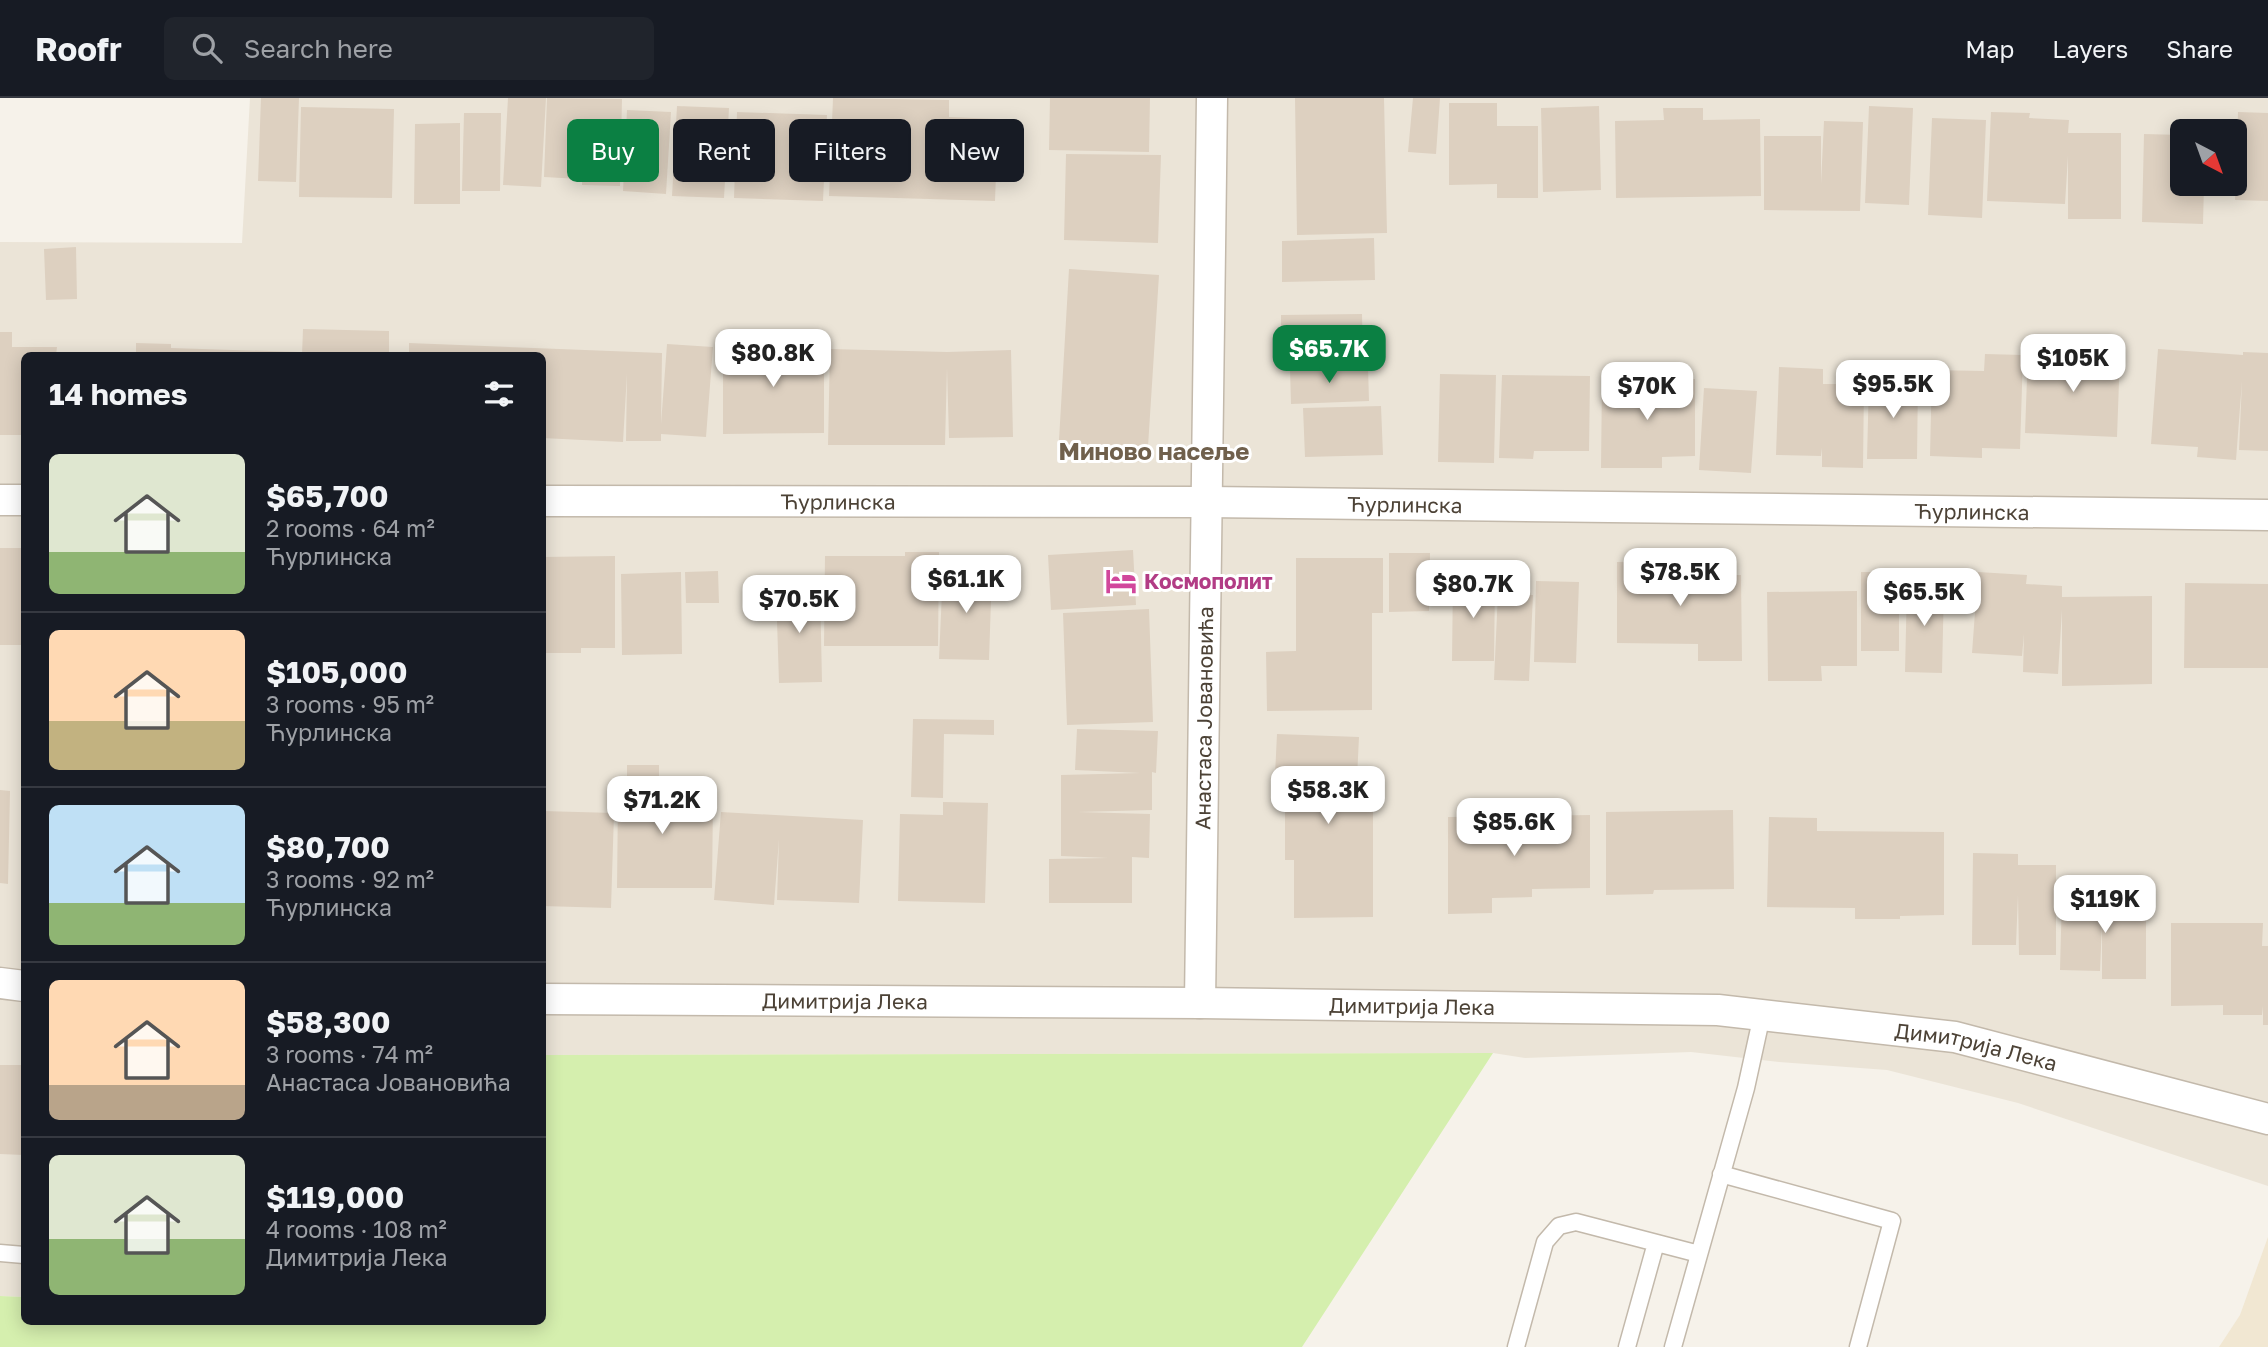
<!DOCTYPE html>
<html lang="en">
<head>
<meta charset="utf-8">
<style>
	:root { --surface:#171b24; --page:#20242c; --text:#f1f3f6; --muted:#9ea1a6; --line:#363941; --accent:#0b8043 }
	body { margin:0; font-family:"Golos Text",sans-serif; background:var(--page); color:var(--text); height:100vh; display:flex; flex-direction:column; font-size:26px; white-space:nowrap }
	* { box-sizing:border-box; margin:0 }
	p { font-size:23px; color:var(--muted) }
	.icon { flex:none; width:38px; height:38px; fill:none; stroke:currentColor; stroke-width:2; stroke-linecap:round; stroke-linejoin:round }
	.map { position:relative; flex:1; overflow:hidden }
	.sheet { position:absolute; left:21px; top:254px; width:525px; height:973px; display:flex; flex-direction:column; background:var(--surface); border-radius:10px; box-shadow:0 4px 18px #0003 }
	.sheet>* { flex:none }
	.hud { position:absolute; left:567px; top:21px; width:665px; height:63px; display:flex; gap:14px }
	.needle { width:46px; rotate:139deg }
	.tools { position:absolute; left:2170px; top:21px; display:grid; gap:14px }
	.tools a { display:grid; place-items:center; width:77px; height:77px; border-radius:10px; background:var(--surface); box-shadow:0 4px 18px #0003; font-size:35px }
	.price { position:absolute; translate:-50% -60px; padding:0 16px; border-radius:14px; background:#fff; color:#222; font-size:23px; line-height:46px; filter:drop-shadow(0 2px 4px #0008) }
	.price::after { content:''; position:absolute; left:50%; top:42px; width:21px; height:16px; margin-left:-10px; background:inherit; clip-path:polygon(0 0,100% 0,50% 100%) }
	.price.on { background:var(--accent); color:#fff }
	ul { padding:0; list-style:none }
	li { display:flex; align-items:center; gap:21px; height:175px; padding:0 28px }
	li+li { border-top:2px solid var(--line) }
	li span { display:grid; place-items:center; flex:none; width:196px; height:140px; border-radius:10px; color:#555 }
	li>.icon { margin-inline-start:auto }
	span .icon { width:84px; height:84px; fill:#fffc; stroke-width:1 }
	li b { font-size:30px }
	h2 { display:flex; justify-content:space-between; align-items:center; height:84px; padding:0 28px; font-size:30px }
	.pill { padding:0 24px; border-radius:10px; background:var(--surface); box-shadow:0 4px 18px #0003; font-size:24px; line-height:63px }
	.pill.on { background:var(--accent); color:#fff }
	header { display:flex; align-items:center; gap:42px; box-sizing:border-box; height:98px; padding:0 35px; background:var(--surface); border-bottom:2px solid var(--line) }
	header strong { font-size:33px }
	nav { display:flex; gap:38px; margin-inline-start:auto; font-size:24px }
	.search { width:490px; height:63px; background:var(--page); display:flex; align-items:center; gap:18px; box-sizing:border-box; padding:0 24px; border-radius:10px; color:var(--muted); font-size:26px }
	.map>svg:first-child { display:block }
	.residential { fill:#ebe4d7; fill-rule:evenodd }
	.education { fill:#f1e7d2 }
	.grass { fill:#d5efae }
	.building { fill:#ddd0c0 }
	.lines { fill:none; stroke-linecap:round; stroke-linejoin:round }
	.service-casing { stroke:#c3b9ab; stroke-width:19 }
	.minor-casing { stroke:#c3b9ab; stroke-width:33 }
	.service { stroke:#fff; stroke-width:16 }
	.minor { stroke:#fff; stroke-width:30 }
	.labels { text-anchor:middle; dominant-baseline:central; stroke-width:6; stroke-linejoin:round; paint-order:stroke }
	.street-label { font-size:21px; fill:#4c4236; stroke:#fff }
	.hotel-label { font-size:21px; font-weight:bold; fill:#b23c85; stroke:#fff; text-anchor:start }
	.quarter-label { font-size:24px; font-weight:bold; fill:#70604c; stroke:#fff }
</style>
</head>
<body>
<header>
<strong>Roofr</strong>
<div class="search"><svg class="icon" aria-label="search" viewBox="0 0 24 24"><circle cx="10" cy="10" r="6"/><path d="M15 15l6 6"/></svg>Search here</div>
<nav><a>Map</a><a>Layers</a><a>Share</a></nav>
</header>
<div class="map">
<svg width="2268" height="1249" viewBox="0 0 2268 1249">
	<rect width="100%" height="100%" fill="#f6f2ea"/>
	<path class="residential" d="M 250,0 L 2268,0 L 2268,1088 L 2018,1005 L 1887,972 L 1779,964 L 1691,954 L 1525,960 L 1493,955 L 543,957 L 542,257 L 24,257 L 24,1199 L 0,1198 L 0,144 L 242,145 ZM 2182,33 L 2235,33 L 2235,86 L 2182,86 Z"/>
	<path class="education" d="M 2268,1139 L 2268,1249 L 2219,1249 L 2240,1217 Z"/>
	<path class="grass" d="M 1493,955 L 1302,1249 L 0,1249 L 0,1198 L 24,1199 L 24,1223 L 542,1223 L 543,957 Z"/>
	<path class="building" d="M 261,0 L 299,0 L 296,84 L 258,83 Z
		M 508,0 L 546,0 L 541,89 L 503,87 Z
		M 547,0 L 622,1 L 620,88 L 582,87 L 583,40 L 580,81 L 544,79 Z
		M 833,0 L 949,2 L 949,19 L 998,21 L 995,103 L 829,98 Z
		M 1050,0 L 1150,0 L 1149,54 L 1049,52 Z
		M 1295,0 L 1384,0 L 1387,135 L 1297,137 Z
		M 1413,0 L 1440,0 L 1436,56 L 1408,54 Z
		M 1449,5 L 1497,5 L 1497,28 L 1538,28 L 1538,100 L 1497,100 L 1497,86 L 1449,87 Z
		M 677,8 L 729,10 L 724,100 L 672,98 Z
		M 1599,8 L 1601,92 L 1543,94 L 1541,10 Z
		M 1869,8 L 1913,10 L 1909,107 L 1865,105 Z
		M 301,9 L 394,11 L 392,100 L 299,99 Z
		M 1663,10 L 1703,10 L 1703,22 L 1760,21 L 1761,98 L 1616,100 L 1615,23 L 1664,22 Z
		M 627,12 L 671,14 L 666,96 L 623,93 Z
		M 737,14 L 827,17 L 823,103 L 734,100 Z
		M 1991,14 L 2030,15 L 2029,20 L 2069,22 L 2068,35 L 2121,35 L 2121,121 L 2068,121 L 2068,58 L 2065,106 L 1987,103 Z
		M 2238,14 L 2268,15 L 2268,103 L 2235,102 Z
		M 464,15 L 501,15 L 500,93 L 462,93 Z
		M 1932,20 L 1986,22 L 1982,120 L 1928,117 Z
		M 1824,23 L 1863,24 L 1860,113 L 1764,112 L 1764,38 L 1821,38 L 1821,86 Z
		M 460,25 L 460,106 L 414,106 L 415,26 Z
		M 2144,36 L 2182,37 L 2182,86 L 2204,86 L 2203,126 L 2142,124 Z
		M 1066,56 L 1161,57 L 1158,145 L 1064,142 Z
		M 1374,140 L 1375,182 L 1282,184 L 1282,143 Z
		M 76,149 L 77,201 L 46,202 L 44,151 Z
		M 1069,171 L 1159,177 L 1147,364 L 1058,359 Z
		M 1362,216 L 1363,265 L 1281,267 L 1281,217 Z
		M 303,231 L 389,233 L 389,257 L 302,257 Z
		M 0,234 L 12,234 L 12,249 L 57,249 L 56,257 L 24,257 L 24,337 L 0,337 Z
		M 136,245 L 171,246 L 171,250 L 300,254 L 300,257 L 136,257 Z
		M 409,245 L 662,255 L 661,326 L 667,246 L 713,249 L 706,339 L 661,336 L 661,343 L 626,343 L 627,276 L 623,344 L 542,340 L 542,257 L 409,257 Z
		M 723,247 L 824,247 L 824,335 L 723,336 Z
		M 830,251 L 947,254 L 1011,252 L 1013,339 L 949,340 L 947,270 L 945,347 L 828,347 Z
		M 2158,251 L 2243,257 L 2243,254 L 2268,255 L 2268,353 L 2239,352 L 2242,283 L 2236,362 L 2197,359 L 2198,349 L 2151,346 Z
		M 2028,253 L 2120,256 L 2117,339 L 2025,335 Z
		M 1985,256 L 2023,257 L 2020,351 L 1982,350 L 1982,360 L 1930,358 L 1932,272 L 1984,273 Z
		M 1368,269 L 1369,303 L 1291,306 L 1290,271 Z
		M 1779,269 L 1823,271 L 1823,286 L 1864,286 L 1863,370 L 1822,369 L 1822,350 L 1821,358 L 1776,357 Z
		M 1440,276 L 1496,277 L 1494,365 L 1438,364 Z
		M 1502,277 L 1590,278 L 1589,353 L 1534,353 L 1533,361 L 1499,360 Z
		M 1602,281 L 1695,281 L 1695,358 L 1662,359 L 1662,370 L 1601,370 Z
		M 1869,282 L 1918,282 L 1917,361 L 1867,361 Z
		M 1704,290 L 1757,293 L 1751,375 L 1699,372 Z
		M 1381,308 L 1383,357 L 1305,359 L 1303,310 Z
		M 0,450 L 24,450 L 24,547 L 0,547 Z
		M 1133,452 L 1136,507 L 1051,512 L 1048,457 Z
		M 905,454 L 939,454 L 938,548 L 824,548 L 825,458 L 905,458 Z
		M 1389,455 L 1430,455 L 1429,513 L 1389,514 Z
		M 615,458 L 615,550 L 581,550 L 581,555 L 542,555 L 542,459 Z
		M 1296,460 L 1383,460 L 1383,515 L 1372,515 L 1372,612 L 1267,613 L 1266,554 L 1296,553 Z
		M 1659,463 L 1698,463 L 1698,477 L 1741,477 L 1742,563 L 1698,563 L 1698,546 L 1617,545 L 1617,464 Z
		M 943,471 L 992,472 L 989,562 L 939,561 Z
		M 718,473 L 719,505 L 686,505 L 685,474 Z
		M 681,474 L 682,556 L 622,557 L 621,476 Z
		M 1861,474 L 1899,474 L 1899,553 L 1861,553 Z
		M 1978,474 L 2027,477 L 2026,486 L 2062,488 L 2062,499 L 2152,498 L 2152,586 L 2062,588 L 2062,512 L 2058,576 L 2023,574 L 2024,536 L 2022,558 L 1972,555 Z
		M 1453,480 L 1495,481 L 1494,563 L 1452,563 Z
		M 1536,483 L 1579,484 L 1576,565 L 1534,564 Z
		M 2185,485 L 2268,486 L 2268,570 L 2184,570 Z
		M 1907,486 L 1944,487 L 1942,575 L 1905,574 Z
		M 820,490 L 822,584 L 779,585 L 776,491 Z
		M 1857,493 L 1857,568 L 1821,568 L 1822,583 L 1768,583 L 1767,494 Z
		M 1498,495 L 1533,497 L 1529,583 L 1494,582 Z
		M 1149,511 L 1153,624 L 1067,627 L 1063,515 Z
		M 913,621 L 994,622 L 994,637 L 944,636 L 943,700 L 911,699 Z
		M 1077,631 L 1158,633 L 1156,675 L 1152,674 L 1152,712 L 1078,714 L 1150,716 L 1149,760 L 1132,759 L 1132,805 L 1049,805 L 1049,761 L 1108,760 L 1061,758 L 1061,677 L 1140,675 L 1075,672 Z
		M 1277,636 L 1359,639 L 1357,680 L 1373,680 L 1373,819 L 1294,820 L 1294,762 L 1285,762 L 1285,681 L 1342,680 L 1275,677 Z
		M 627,667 L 659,667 L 659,700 L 713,701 L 712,790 L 617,790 L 618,700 L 627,700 Z
		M 0,692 L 10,693 L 8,786 L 0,785 Z
		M 943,704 L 988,705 L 985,805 L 898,803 L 900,716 L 943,717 Z
		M 1733,712 L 1734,791 L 1654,792 L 1653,796 L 1606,797 L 1606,714 Z
		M 542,713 L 614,715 L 611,810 L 542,808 Z
		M 721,714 L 863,722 L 859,805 L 777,802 L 779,741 L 774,807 L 714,802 Z
		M 1590,717 L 1590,790 L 1532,791 L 1532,799 L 1492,800 L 1492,815 L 1448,816 L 1448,719 Z
		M 1769,719 L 1817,720 L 1817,733 L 1944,734 L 1944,817 L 1900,818 L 1900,821 L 1855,821 L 1855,810 L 1767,809 Z
		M 1973,755 L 2018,756 L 2018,767 L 2056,767 L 2056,857 L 2019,857 L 2018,797 L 2016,847 L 1972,847 Z
		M 2062,796 L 2146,797 L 2146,881 L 2102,881 L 2102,825 L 2100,873 L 2060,872 Z
		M 2171,825 L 2263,825 L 2262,848 L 2268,848 L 2268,927 L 2263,927 L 2263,908 L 2262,917 L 2223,917 L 2223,907 L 2171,908 Z
		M 0,967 L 24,967 L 24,1057 L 0,1056 Z"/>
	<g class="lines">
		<defs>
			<path id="service" d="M 1721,1076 L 1892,1123 L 1858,1249
				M 0,1155 L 24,1157
				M 1516,1249 L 1545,1144 L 1559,1128 L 1576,1124 L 1699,1156
				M 1627,1249 L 1656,1145
				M 1673,1249 L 1746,990 L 1762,917"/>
			<g id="minor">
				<path d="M 0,402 L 24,402"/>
				<path id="s1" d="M 542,403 L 1207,404 L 2268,417"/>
				<path d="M 0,885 L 24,888"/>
				<path id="s2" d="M 542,901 L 1200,905 L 1718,912 L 1955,939 L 2268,1021"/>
				<path id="s3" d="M 1200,905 L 1212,0"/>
			</g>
		</defs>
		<use href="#service" class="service-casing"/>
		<use href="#minor" class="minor-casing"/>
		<use href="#service" class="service"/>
		<use href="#minor" class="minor"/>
	</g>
	<defs>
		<symbol id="hotel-bare" viewBox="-9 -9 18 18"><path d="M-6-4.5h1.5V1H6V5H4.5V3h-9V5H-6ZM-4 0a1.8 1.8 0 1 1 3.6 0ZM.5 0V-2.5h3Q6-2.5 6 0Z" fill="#d1479c" stroke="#fff" stroke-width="2.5" paint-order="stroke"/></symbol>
	</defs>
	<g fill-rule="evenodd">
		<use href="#hotel-bare" x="1099" y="461" width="44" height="44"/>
	</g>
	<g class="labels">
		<g class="street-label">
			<text stroke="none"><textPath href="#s1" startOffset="296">Ћурлинска</textPath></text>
			<text stroke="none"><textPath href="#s1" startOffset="863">Ћурлинска</textPath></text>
			<text stroke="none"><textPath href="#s1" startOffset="1430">Ћурлинска</textPath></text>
			<text stroke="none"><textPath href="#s3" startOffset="285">Анастаса Јовановића</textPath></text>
			<text stroke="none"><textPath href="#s2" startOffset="303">Димитрија Лека</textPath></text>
			<text stroke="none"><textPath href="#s2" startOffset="870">Димитрија Лека</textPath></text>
			<text stroke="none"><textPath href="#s2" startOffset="1437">Димитрија Лека</textPath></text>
		</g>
		<g class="hotel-label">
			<text x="1144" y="483">Космополит</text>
		</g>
		<g class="quarter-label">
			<text x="1154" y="352">Миново насеље</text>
		</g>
	</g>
</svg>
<div class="tools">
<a><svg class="needle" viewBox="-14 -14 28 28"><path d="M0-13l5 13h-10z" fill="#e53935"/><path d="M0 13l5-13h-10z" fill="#9ea1a6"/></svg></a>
</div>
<b class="price on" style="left:1329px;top:287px">$65.7K</b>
<b class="price" style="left:773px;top:291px">$80.8K</b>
<b class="price" style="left:2073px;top:296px">$105K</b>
<b class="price" style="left:1893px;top:322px">$95.5K</b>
<b class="price" style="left:1647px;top:324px">$70K</b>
<b class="price" style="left:1680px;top:510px">$78.5K</b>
<b class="price" style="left:966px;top:517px">$61.1K</b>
<b class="price" style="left:1473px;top:522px">$80.7K</b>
<b class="price" style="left:1924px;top:530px">$65.5K</b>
<b class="price" style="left:799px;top:537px">$70.5K</b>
<b class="price" style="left:1328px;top:728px">$58.3K</b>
<b class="price" style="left:662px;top:738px">$71.2K</b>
<b class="price" style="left:1514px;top:760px">$85.6K</b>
<b class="price" style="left:2105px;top:837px">$119K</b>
<div class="hud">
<a class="pill on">Buy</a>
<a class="pill">Rent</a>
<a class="pill">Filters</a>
<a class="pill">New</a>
</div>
<section class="sheet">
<h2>14 homes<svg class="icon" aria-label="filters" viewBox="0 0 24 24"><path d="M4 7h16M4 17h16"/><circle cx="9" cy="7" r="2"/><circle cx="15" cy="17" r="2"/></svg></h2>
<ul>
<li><span style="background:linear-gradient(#dfe7d0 70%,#8fb573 0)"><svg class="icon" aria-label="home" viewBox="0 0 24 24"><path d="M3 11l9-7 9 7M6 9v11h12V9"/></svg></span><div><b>$65,700</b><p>2 rooms · 64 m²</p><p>Ћурлинска</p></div></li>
<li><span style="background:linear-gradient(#ffd9b3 65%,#c2b280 0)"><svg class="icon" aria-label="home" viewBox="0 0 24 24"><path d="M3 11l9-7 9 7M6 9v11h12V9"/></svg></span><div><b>$105,000</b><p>3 rooms · 95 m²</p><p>Ћурлинска</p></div></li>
<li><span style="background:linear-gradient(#bfe0f5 70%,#8fb573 0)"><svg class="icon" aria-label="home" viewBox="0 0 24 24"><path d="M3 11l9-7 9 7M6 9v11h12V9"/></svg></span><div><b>$80,700</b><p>3 rooms · 92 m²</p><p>Ћурлинска</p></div></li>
<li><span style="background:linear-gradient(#ffd9b3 75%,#b9a48a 0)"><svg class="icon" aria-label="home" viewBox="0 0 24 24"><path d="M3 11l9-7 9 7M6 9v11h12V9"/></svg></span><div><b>$58,300</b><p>3 rooms · 74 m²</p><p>Анастаса Јовановића</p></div></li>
<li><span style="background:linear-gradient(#dfe7d0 60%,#8fb573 0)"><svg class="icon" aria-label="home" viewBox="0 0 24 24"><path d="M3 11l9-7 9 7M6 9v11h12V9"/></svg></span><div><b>$119,000</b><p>4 rooms · 108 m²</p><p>Димитрија Лека</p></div></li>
</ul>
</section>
</div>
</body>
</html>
